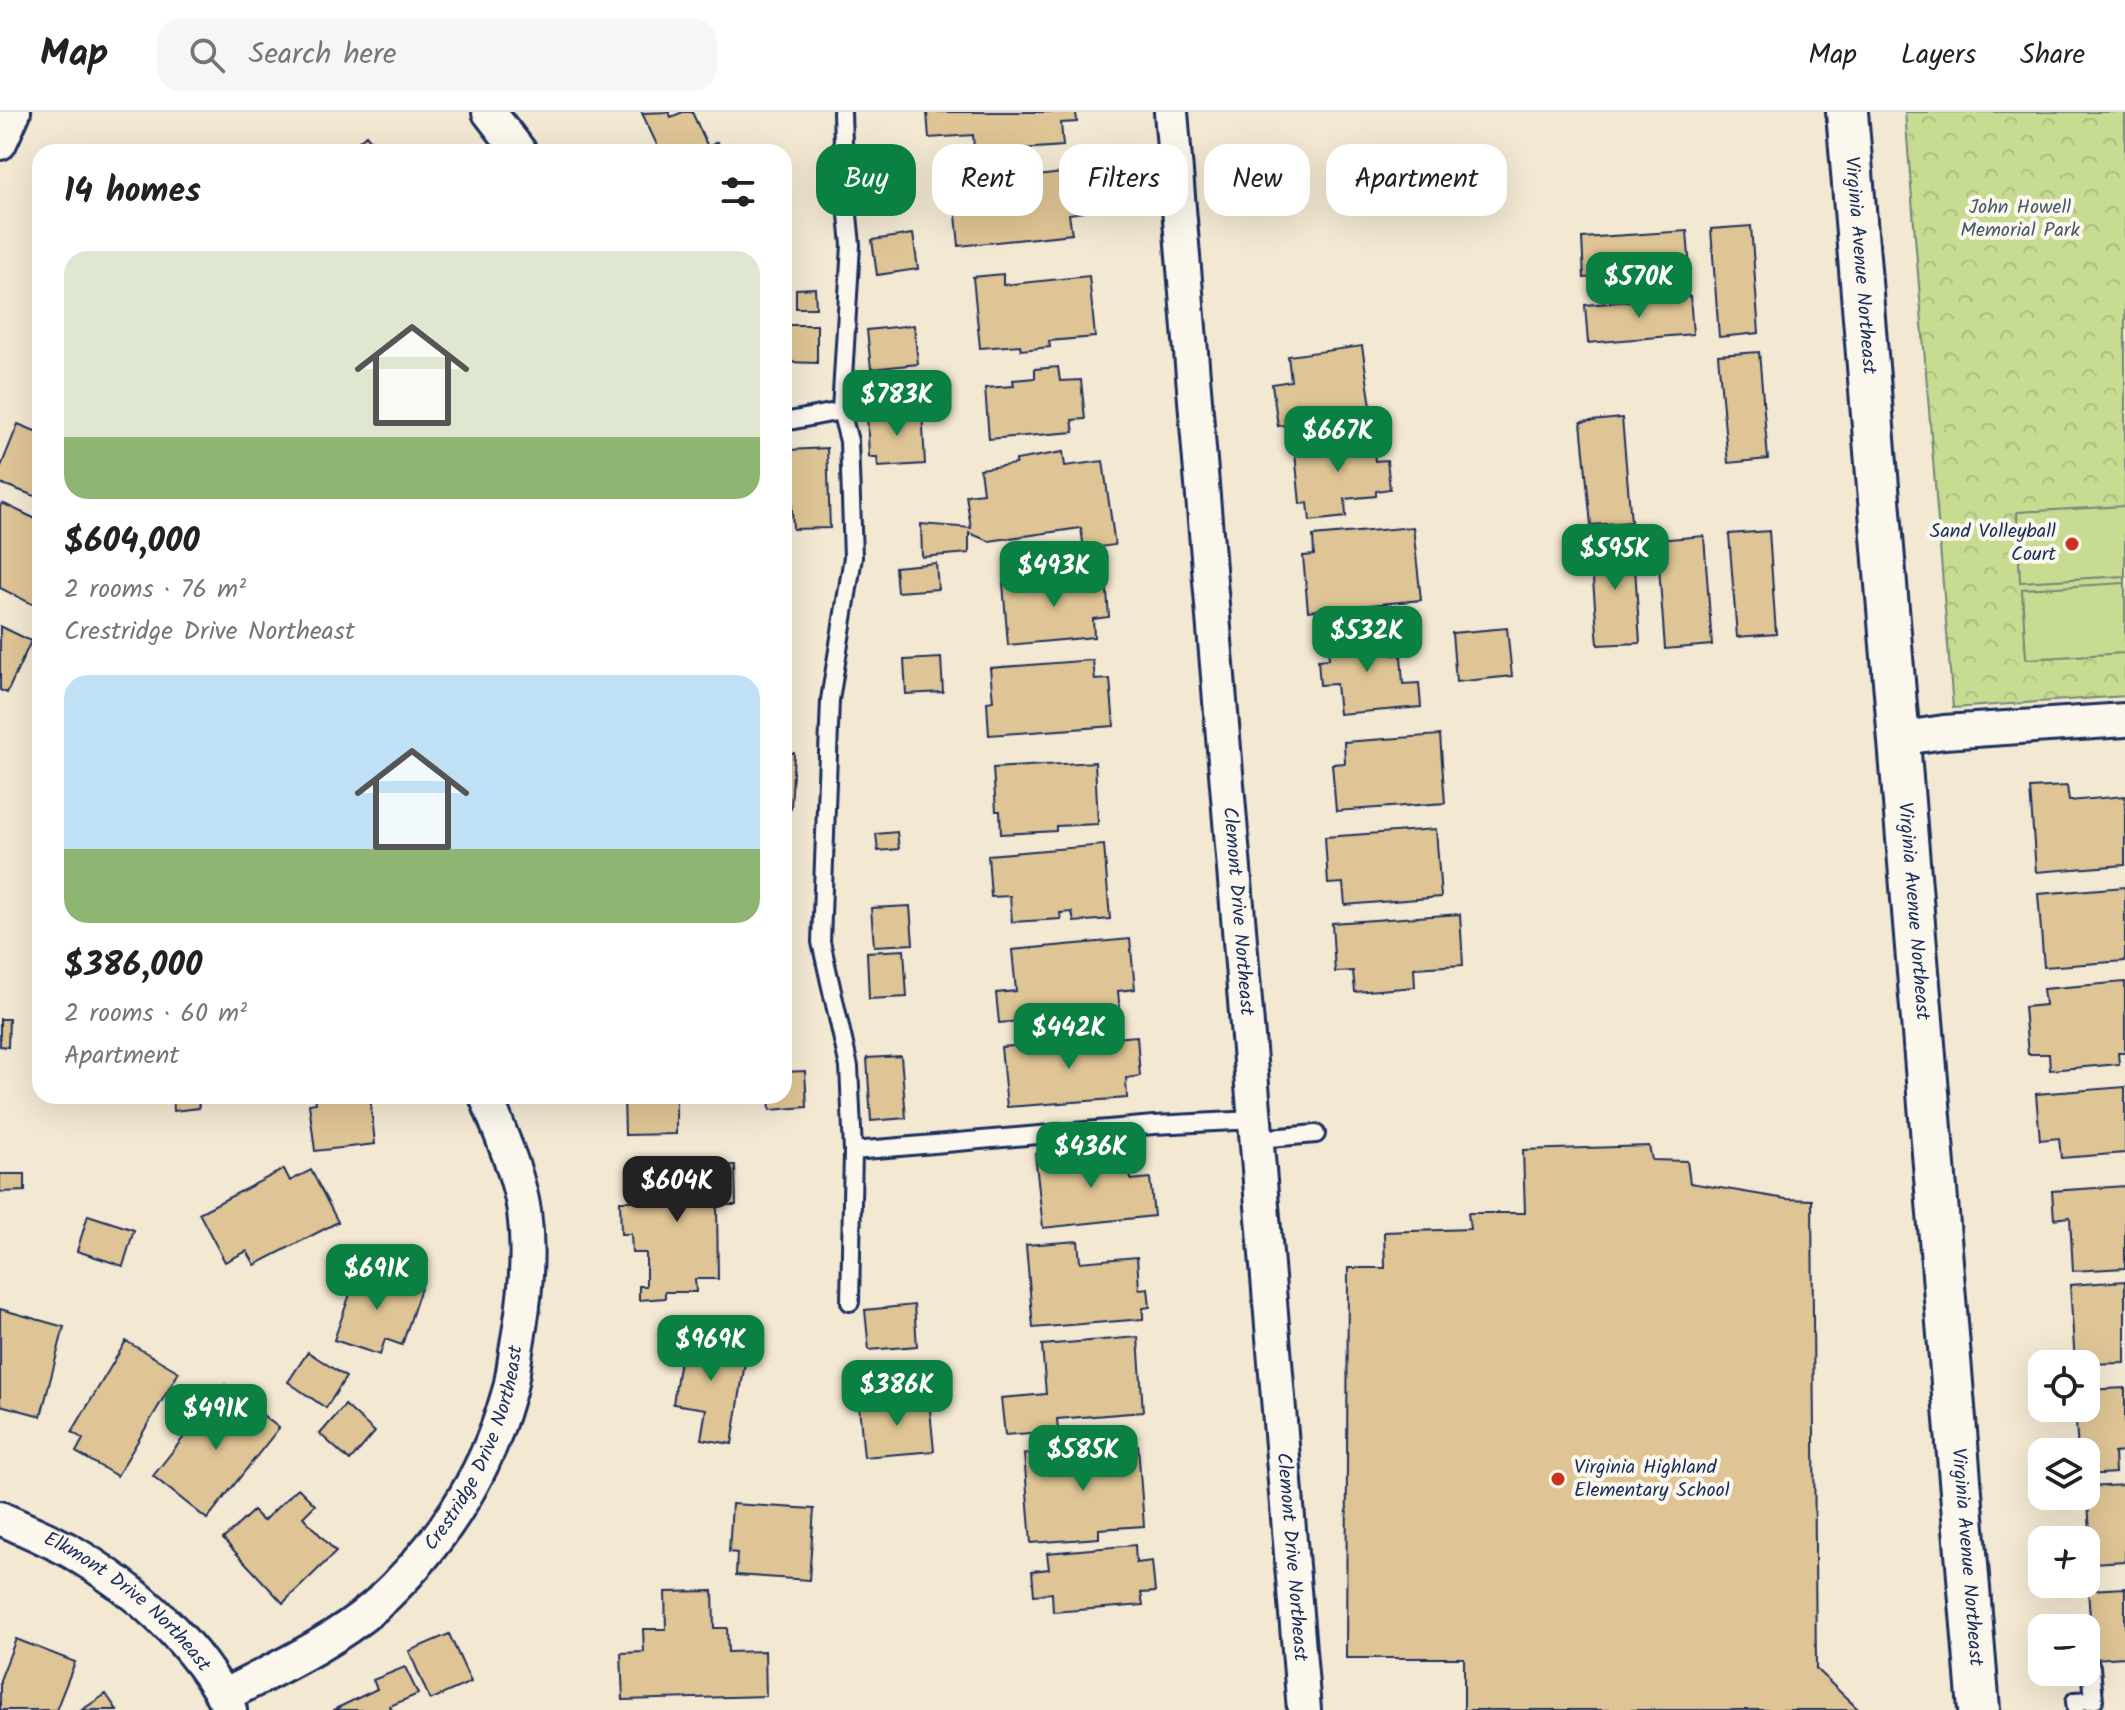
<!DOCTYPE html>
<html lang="en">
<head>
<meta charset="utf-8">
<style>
	:root { --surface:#fff; --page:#f6f6f6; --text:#222; --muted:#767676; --line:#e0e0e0; --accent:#0b8043 }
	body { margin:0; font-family:Kalam,sans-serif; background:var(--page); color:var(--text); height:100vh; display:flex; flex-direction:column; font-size:30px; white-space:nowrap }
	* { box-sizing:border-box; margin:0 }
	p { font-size:26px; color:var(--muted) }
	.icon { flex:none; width:44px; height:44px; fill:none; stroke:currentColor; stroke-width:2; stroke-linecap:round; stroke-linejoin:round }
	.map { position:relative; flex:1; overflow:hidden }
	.details { position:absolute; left:32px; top:32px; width:760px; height:960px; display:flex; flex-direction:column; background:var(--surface); border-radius:24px; box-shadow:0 8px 32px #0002 }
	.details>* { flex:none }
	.banner { position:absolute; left:816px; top:32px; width:760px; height:72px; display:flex; gap:16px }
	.fabs { position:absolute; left:2028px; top:1238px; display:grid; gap:16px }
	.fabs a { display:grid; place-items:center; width:72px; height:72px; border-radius:16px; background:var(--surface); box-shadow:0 8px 32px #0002; font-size:40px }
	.price { position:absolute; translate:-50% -68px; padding:0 18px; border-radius:16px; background:var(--accent); color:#fff; font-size:26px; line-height:52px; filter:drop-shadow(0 2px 4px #0008) }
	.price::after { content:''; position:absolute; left:50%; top:48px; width:24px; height:18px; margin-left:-12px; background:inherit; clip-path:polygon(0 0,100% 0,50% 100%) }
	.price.current { background:#222; color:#fff }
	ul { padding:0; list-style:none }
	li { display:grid; align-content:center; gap:16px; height:424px; padding:0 32px }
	li span { display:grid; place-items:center; height:248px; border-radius:24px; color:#555 }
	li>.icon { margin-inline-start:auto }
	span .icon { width:144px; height:144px; fill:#fffc; stroke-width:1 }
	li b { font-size:34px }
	h2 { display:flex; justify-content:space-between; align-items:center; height:96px; padding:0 32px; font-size:34px }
	.tag { padding:0 28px; border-radius:24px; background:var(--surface); box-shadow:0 8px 32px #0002; font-size:28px; line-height:72px }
	.tag.current { background:var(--accent); color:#fff }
	header { display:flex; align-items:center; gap:48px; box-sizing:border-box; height:112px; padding:0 40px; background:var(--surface); border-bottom:2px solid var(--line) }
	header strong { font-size:38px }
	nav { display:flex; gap:44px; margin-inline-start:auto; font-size:28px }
	.search { width:560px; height:72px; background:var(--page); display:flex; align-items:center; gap:20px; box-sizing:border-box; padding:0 28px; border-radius:24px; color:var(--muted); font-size:30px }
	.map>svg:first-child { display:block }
	.park { fill:url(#park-crowns); stroke:#718678; stroke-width:2 }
	.pitch { fill:#c7dc91; stroke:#718678; stroke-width:2 }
	.building { fill:#dfc595; stroke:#1b2f5e; stroke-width:2 }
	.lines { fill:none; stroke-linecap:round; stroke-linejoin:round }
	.service-casing { stroke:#1b2f5e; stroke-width:22 }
	.minor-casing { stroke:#1b2f5e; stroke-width:38 }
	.tertiary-casing { stroke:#1b2f5e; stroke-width:46 }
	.service { stroke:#fbf7ec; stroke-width:16 }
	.minor { stroke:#fbf7ec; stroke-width:32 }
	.tertiary { stroke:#fbf7ec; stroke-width:40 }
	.poi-dot { fill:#c8321e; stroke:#fbf7ec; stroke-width:3 }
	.labels { text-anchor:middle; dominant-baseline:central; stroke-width:8; stroke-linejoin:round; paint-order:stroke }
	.park-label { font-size:20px; fill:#465a6b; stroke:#fbf7ec }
	.street-label { font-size:20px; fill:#1b2f5e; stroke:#fbf7ec }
	.poi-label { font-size:20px; fill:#1b2f5e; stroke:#fbf7ec; text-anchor:end }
</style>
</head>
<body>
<header>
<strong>Map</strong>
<div class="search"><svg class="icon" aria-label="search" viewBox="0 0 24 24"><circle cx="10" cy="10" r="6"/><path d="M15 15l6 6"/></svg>Search here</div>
<nav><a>Map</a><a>Layers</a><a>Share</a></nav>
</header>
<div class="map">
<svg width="2125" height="1598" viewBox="0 0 2125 1598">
	<defs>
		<pattern id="park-crowns" width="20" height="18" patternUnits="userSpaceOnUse" patternTransform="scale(2)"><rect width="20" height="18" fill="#c7dc91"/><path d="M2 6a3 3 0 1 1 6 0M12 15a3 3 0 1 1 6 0" fill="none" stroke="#aabd7f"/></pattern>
	</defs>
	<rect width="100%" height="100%" fill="#f3e8d2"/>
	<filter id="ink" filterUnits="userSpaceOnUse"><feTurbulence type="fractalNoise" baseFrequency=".0125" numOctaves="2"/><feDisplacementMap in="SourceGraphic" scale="16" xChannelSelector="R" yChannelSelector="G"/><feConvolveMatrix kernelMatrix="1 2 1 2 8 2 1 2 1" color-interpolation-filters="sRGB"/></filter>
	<g filter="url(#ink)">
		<path class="park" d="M 1905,0 L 2125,0 L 2125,584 L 1953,596 Z"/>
		<path class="pitch" d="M 2125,394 L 2125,464 L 2020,470 L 2017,400 Z
			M 2125,471 L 2125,541 L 2026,547 L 2022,477 Z"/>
		<path class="building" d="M 669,0 L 671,5 L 683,0 L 692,0 L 708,35 L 717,30 L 721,40 L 648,40 L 658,35 L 642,1 Z
			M 927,0 L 1076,0 L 1077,10 L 1061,11 L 1063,34 L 1007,38 L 1008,46 L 975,49 L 973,23 L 929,26 Z
			M 366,23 L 380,40 L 346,40 Z
			M 1079,59 L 1084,100 L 1069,102 L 1072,122 L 959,134 L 954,82 L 1003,76 L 1003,68 Z
			M 1751,114 L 1759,221 L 1719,225 L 1711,117 Z
			M 1687,119 L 1690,158 L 1584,166 L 1582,126 Z
			M 913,122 L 918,157 L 877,163 L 872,128 Z
			M 1003,162 L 1003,173 L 1089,164 L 1095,225 L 1049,229 L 1050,235 L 1021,238 L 1020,233 L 980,236 L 973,165 Z
			M 815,176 L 816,196 L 796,196 L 796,177 Z
			M 1690,184 L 1693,222 L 1588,231 L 1585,193 Z
			M 784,213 L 817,213 L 817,251 L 784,250 Z
			M 914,213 L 918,252 L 871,257 L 867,218 Z
			M 1362,234 L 1372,301 L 1278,314 L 1272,272 L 1291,269 L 1288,244 Z
			M 1759,240 L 1768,347 L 1728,351 L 1718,243 Z
			M 1058,255 L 1060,269 L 1081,268 L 1085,307 L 1072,308 L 1074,320 L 989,327 L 985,276 L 1014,274 L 1013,268 L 1035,266 L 1035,257 Z
			M 922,297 L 925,352 L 878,355 L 877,345 L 869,345 L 867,301 Z
			M 1622,306 L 1631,410 L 1591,413 L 1581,310 Z
			M 18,312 L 40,321 L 40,386 L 0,371 L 0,357 Z
			M 1372,322 L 1375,349 L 1387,348 L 1390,377 L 1376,379 L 1376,384 L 1345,387 L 1346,405 L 1310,409 L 1308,391 L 1300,392 L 1294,330 Z
			M 827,336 L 830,416 L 793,417 L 789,338 Z
			M 1063,340 L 1065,354 L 1103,349 L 1115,433 L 1084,437 L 1081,416 L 989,429 L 969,421 L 969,441 L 922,445 L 921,412 L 971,416 L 966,383 L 983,381 L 980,357 L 1016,352 L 1016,348 Z
			M 2,391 L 40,409 L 40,496 L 0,476 L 0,395 Z
			M 1413,415 L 1421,488 L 1308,499 L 1303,444 L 1314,443 L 1313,424 Z
			M 1769,419 L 1776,522 L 1737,525 L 1729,422 Z
			M 1704,424 L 1712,533 L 1665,537 L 1657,428 Z
			M 1633,426 L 1640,531 L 1598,533 L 1590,429 Z
			M 936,451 L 938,477 L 897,480 L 895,455 Z
			M 1094,463 L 1095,469 L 1106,468 L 1109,505 L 1093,507 L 1094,525 L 1008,533 L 1003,471 Z
			M 0,514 L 31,529 L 7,581 L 0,578 Z
			M 1507,516 L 1512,564 L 1456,570 L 1452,521 Z
			M 1391,520 L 1393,543 L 1401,543 L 1403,572 L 1419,571 L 1421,595 L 1339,602 L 1336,572 L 1320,573 L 1318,548 L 1329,547 L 1327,525 Z
			M 941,546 L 943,580 L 906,582 L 904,548 Z
			M 1093,548 L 1095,568 L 1110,567 L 1114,614 L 989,623 L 987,590 L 993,589 L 990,556 Z
			M 1440,623 L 1445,691 L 1336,699 L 1332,652 L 1345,651 L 1344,630 Z
			M 784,641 L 794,641 L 791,697 L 784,697 Z
			M 1095,650 L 1098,712 L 1056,714 L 1056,719 L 1001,722 L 1000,699 L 996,699 L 993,656 Z
			M 2067,674 L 2069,689 L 2125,684 L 2125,753 L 2036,760 L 2030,676 Z
			M 1436,717 L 1441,785 L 1345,793 L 1343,771 L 1328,772 L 1325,725 Z
			M 897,720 L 899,737 L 878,739 L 876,722 Z
			M 1104,733 L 1110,807 L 1074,810 L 1072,800 L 1060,801 L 1061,807 L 1012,810 L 1010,784 L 991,785 L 988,743 Z
			M 2125,775 L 2125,849 L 2044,855 L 2038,782 Z
			M 910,794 L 913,832 L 874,834 L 871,796 Z
			M 1460,802 L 1463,853 L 1414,856 L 1415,875 L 1355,880 L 1353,859 L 1335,860 L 1332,811 Z
			M 1130,827 L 1135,877 L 1118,879 L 1120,900 L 999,911 L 996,881 L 1016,879 L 1012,838 Z
			M 904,838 L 907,885 L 869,887 L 867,840 Z
			M 2125,870 L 2125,941 L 2118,941 L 2119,952 L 2050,958 L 2049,942 L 2028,942 L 2024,895 L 2045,893 L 2043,877 Z
			M 0,907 L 9,907 L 8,935 L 0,934 Z
			M 1137,924 L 1140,964 L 1126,966 L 1127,986 L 1007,995 L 1001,935 Z
			M 901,944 L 906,1006 L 871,1009 L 867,946 Z
			M 805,959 L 807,995 L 770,998 L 769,984 L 784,984 L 784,960 Z
			M 2125,975 L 2125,1041 L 2061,1046 L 2059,1026 L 2040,1028 L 2036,982 Z
			M 173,984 L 198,984 L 199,996 L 174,999 Z
			M 315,984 L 370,984 L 375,1032 L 315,1039 L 309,992 L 316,991 Z
			M 624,984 L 676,984 L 676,1022 L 625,1023 Z
			M 1649,1034 L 1652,1048 L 1687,1049 L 1690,1071 L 1786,1087 L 1812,1088 L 1816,1557 L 1859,1598 L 1464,1598 L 1464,1546 L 1346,1546 L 1348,1156 L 1385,1156 L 1384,1120 L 1470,1117 L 1468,1101 L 1525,1101 L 1523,1038 Z
			M 1129,1040 L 1131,1068 L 1150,1066 L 1154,1104 L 1043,1116 L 1035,1042 L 1047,1041 L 1052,1050 L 1052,1048 Z
			M 735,1053 L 736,1093 L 717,1093 L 718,1167 L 695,1167 L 696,1180 L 665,1180 L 665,1186 L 639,1188 L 639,1174 L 646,1174 L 646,1141 L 632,1141 L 631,1122 L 621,1122 L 620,1089 L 632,1089 L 632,1056 Z
			M 284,1057 L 290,1069 L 311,1058 L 338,1110 L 255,1153 L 247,1139 L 225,1150 L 199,1101 Z
			M 0,1062 L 25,1062 L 25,1079 L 0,1080 Z
			M 2125,1074 L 2125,1156 L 2073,1159 L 2070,1105 L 2054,1107 L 2052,1079 Z
			M 88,1103 L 134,1118 L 123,1154 L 77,1139 Z
			M 1078,1129 L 1080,1150 L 1137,1145 L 1139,1177 L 1148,1176 L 1150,1195 L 1143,1196 L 1143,1207 L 1033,1216 L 1026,1133 Z
			M 359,1156 L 421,1176 L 402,1233 L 385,1227 L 380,1243 L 334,1228 Z
			M 2125,1169 L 2125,1251 L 2075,1252 L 2070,1173 Z
			M 914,1193 L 917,1234 L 869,1238 L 865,1198 Z
			M 0,1197 L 64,1215 L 41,1304 L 0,1293 Z
			M 685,1216 L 711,1220 L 709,1232 L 747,1238 L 732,1332 L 701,1327 L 706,1297 L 673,1292 Z
			M 1138,1225 L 1143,1300 L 1057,1307 L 1058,1319 L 1005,1323 L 1001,1286 L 1046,1282 L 1042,1233 Z
			M 126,1229 L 179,1260 L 117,1364 L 76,1340 L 83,1327 L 72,1320 Z
			M 308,1240 L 346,1265 L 326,1296 L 288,1270 Z
			M 225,1273 L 279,1316 L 207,1407 L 153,1364 Z
			M 2125,1276 L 2125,1340 L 2114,1341 L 2115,1361 L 2086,1363 L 2086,1340 L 2078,1340 L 2075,1296 L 2086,1296 L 2086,1278 Z
			M 929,1287 L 934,1339 L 864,1345 L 859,1294 Z
			M 345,1293 L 375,1320 L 350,1349 L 320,1322 Z
			M 1138,1333 L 1144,1414 L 1099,1417 L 1099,1426 L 1031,1431 L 1024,1342 Z
			M 2125,1373 L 2125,1449 L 2092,1451 L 2087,1375 Z
			M 298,1376 L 315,1393 L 303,1405 L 336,1440 L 283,1491 L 223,1427 L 253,1399 L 263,1409 Z
			M 732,1392 L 814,1397 L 809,1468 L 736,1463 L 737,1441 L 729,1440 Z
			M 1135,1433 L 1136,1451 L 1152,1449 L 1155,1480 L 1141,1481 L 1143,1493 L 1053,1500 L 1052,1481 L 1034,1483 L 1032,1459 L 1049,1457 L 1047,1441 Z
			M 2125,1476 L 2125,1545 L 2093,1547 L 2088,1478 Z
			M 713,1479 L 714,1516 L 727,1516 L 728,1540 L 765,1539 L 766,1584 L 623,1588 L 621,1541 L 644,1540 L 643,1517 L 666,1517 L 665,1480 Z
			M 449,1522 L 471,1570 L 430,1588 L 409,1539 Z
			M 16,1527 L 75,1550 L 56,1598 L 0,1598 L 0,1568 Z
			M 405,1555 L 418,1582 L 390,1594 L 392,1598 L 333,1598 L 377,1577 L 373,1568 Z
			M 106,1582 L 117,1598 L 82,1598 Z"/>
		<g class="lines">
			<defs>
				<path id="service" d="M 842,0 L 844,63 L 851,133 L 841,299 L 849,329 L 853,445 L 830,588 L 821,830 L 849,955 L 853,1039
					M 784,310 L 841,299
					M 1257,1027 L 1316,1022
					M 850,1190 L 853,1039 L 1154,1013 L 1255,1008
					M 2076,1598 L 2075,1589 L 2094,1588 L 2091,1555"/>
				<g id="minor">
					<path d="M 489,0 L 520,40"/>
					<path id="s1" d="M 1171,0 L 1304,1598"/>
					<path d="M 0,31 L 14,0"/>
					<path d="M 1898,627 L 1944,620 L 2125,608"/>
					<path id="s2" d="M 0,1406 C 24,1417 49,1427 72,1440 C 135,1477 197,1531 230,1598"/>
					<path id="s3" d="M 223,1584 C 275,1557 331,1532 375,1494 C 437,1438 484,1367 507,1286 C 513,1269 514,1250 517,1233 C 525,1188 530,1144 524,1099 C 518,1060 500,1021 486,984"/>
				</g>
				<g id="tertiary">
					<path id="s4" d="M 1847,0 L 1979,1598"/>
				</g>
			</defs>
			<use href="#service" class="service-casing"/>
			<use href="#minor" class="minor-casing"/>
			<use href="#tertiary" class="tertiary-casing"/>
			<use href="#service" class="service"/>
			<use href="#minor" class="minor"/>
			<use href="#tertiary" class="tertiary"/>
		</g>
	</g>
	<g class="poi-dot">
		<circle cx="2072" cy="432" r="8"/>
		<circle cx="1558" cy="1367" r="8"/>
	</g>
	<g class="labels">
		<g class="park-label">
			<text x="2020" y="96">John Howell<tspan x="2020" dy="23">Memorial Park</tspan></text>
		</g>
		<g class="street-label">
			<text stroke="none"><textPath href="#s4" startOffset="154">Virginia Avenue Northeast</textPath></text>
			<text stroke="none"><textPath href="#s1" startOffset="802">Clemont Drive Northeast</textPath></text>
			<text stroke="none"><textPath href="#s4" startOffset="802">Virginia Avenue Northeast</textPath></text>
			<text stroke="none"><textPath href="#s3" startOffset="368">Crestridge Drive Northeast</textPath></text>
			<text stroke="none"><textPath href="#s1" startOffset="1450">Clemont Drive Northeast</textPath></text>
			<text stroke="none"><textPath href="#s4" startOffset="1450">Virginia Avenue Northeast</textPath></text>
			<text stroke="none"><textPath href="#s2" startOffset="154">Elkmont Drive Northeast</textPath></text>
		</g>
		<g class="poi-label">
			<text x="2056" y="420">Sand Volleyball<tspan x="2056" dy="23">Court</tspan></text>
			<text x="1574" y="1356" text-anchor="start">Virginia Highland<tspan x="1574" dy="23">Elementary School</tspan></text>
		</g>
	</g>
</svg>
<div class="fabs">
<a><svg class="icon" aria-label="locate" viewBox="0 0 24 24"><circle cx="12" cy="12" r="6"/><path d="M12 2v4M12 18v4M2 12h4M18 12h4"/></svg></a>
<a><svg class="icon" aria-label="layers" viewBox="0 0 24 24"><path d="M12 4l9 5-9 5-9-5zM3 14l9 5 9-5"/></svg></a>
<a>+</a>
<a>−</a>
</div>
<b class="price" style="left:1639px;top:208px">$570K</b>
<b class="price" style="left:897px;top:326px">$783K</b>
<b class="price" style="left:1338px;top:362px">$667K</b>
<b class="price" style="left:1615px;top:480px">$595K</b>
<b class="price" style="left:1054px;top:497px">$493K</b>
<b class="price" style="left:1367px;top:562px">$532K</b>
<b class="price" style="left:1069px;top:959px">$442K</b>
<b class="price" style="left:1091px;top:1078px">$436K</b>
<b class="price current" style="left:677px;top:1112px">$604K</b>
<b class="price" style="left:377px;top:1200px">$691K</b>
<b class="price" style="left:711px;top:1271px">$969K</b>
<b class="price" style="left:897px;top:1316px">$386K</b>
<b class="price" style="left:216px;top:1340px">$491K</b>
<b class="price" style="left:1083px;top:1381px">$585K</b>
<div class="banner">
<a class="tag current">Buy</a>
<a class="tag">Rent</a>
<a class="tag">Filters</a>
<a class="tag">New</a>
<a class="tag">Apartment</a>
</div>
<section class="details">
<h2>14 homes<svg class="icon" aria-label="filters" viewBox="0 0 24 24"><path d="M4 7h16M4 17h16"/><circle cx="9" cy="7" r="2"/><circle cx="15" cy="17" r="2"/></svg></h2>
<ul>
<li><span style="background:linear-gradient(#dfe7d0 75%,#8fb573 0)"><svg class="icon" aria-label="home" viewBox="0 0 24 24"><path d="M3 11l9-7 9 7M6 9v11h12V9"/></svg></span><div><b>$604,000</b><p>2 rooms · 76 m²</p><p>Crestridge Drive Northeast</p></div></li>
<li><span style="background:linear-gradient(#bfe0f5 70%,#8fb573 0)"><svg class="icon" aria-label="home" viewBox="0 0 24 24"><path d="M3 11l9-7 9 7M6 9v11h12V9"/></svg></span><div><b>$386,000</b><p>2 rooms · 60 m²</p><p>Apartment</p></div></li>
</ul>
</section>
</div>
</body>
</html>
